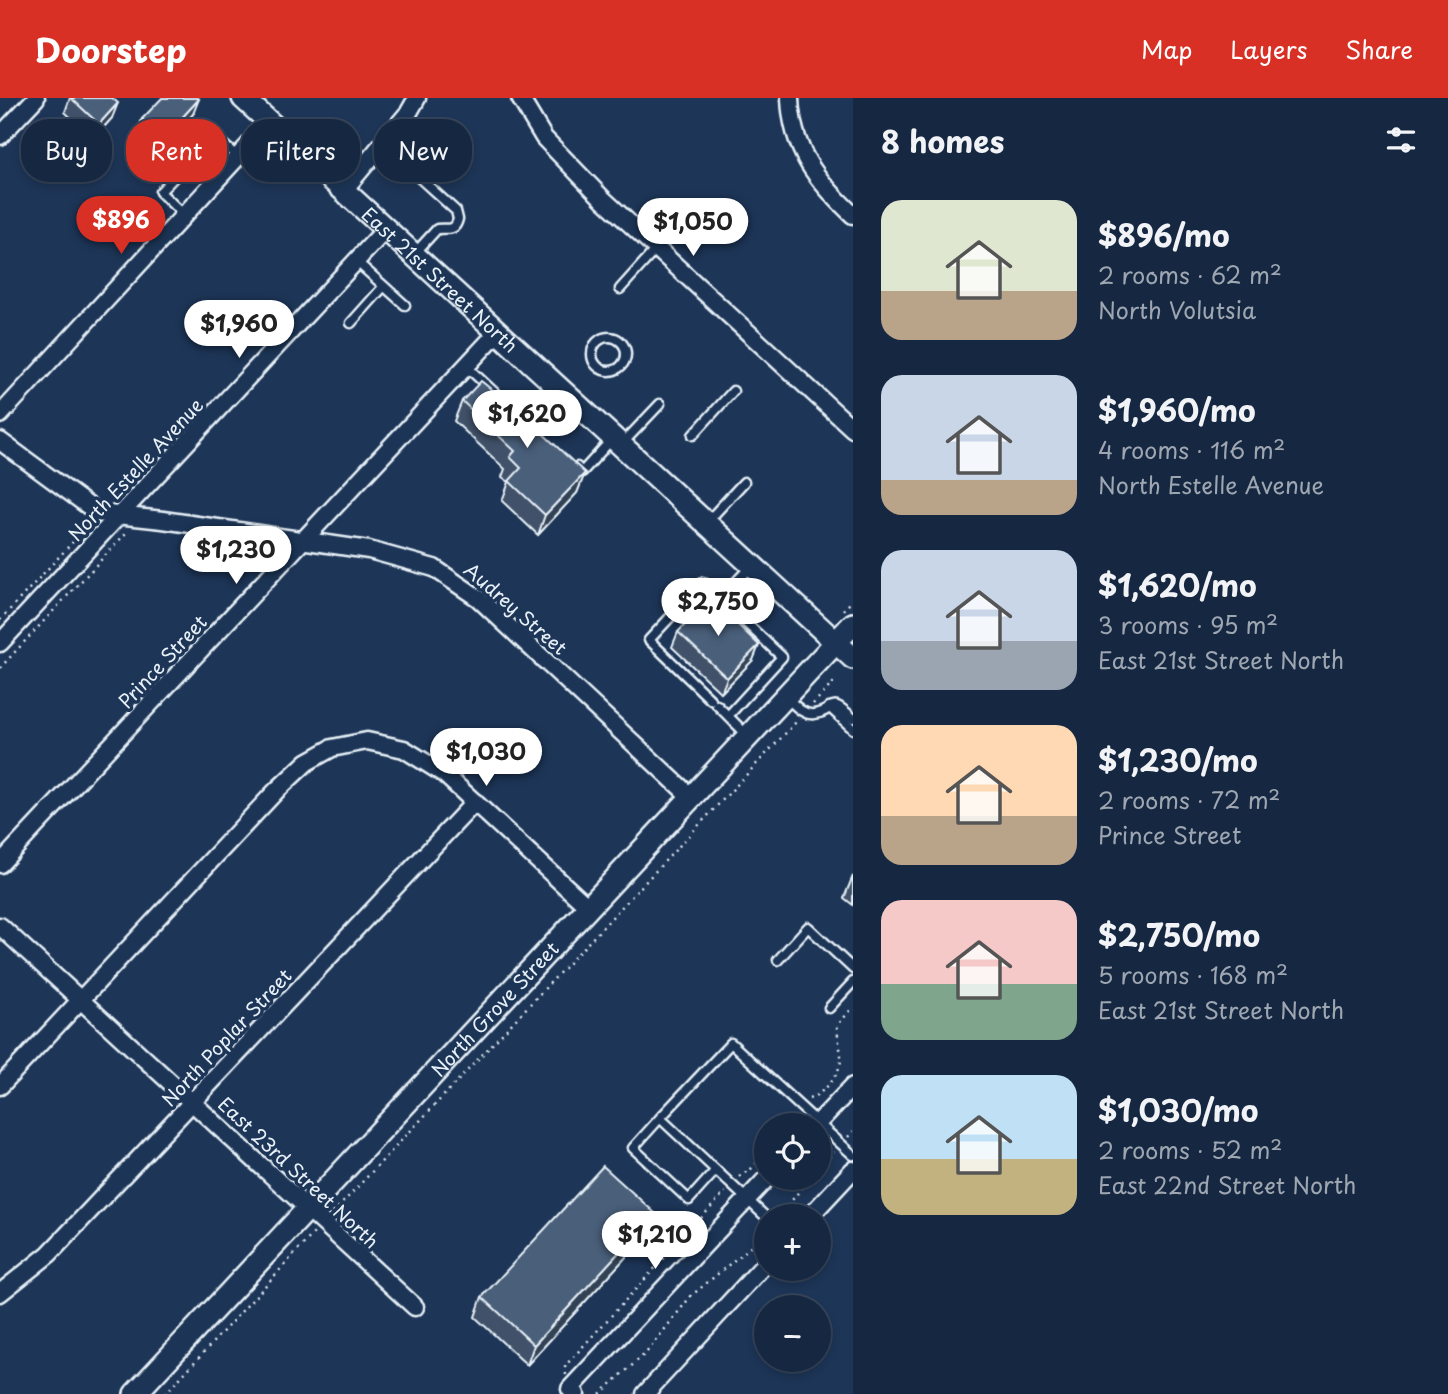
<!DOCTYPE html>
<html lang="en">
<head>
<meta charset="utf-8">
<style>
	:root { --surface:#162841; --page:#1f3048; --text:#f1f3f6; --muted:#9ea6b1; --line:#35445a; --accent:#d93025 }
	body { margin:0; font-family:"Playpen Sans",sans-serif; background:var(--page); color:var(--text); height:100vh; display:flex; flex-direction:column; font-size:26px; white-space:nowrap }
	* { box-sizing:border-box; margin:0 }
	p { font-size:23px; color:var(--muted) }
	.icon { flex:none; width:38px; height:38px; fill:none; stroke:currentColor; stroke-width:2; stroke-linecap:round; stroke-linejoin:round }
	.map { position:relative; flex:1; overflow:hidden }
	.side { display:flex; flex-direction:column; background:var(--surface); width:595px }
	.side>* { flex:none }
	.top-card { position:absolute; left:21px; top:21px; width:665px; height:63px; display:flex; gap:14px }
	.controls { position:absolute; left:754px; top:1015px; display:grid; gap:14px }
	.controls a { display:grid; place-items:center; width:77px; height:77px; border-radius:50%; background:var(--surface); box-shadow:0 4px 10px #0003,0 0 0 2px var(--line); font-size:35px }
	.price { position:absolute; translate:-50% -60px; padding:0 16px; border-radius:24px; background:#fff; color:#222; font-size:23px; line-height:46px; filter:drop-shadow(0 2px 4px #0008) }
	.price::after { content:''; position:absolute; left:50%; top:42px; width:21px; height:16px; margin-left:-10px; background:inherit; clip-path:polygon(0 0,100% 0,50% 100%) }
	.price.on { background:var(--accent); color:#fff }
	ul { padding:0; list-style:none }
	li { display:flex; align-items:center; gap:21px; height:175px; padding:0 28px }
	li span { display:grid; place-items:center; flex:none; width:196px; height:140px; border-radius:21px; color:#555 }
	li>.icon { margin-inline-start:auto }
	span .icon { width:84px; height:84px; fill:#fffc; stroke-width:1 }
	li b { font-size:30px }
	h2 { display:flex; justify-content:space-between; align-items:center; height:84px; padding:0 28px; font-size:30px }
	.pill { padding:0 24px; border-radius:28px; background:var(--surface); box-shadow:0 4px 10px #0003,0 0 0 2px var(--line); font-size:24px; line-height:63px }
	.pill.on { background:var(--accent); color:#fff }
	header { display:flex; align-items:center; gap:42px; box-sizing:border-box; height:98px; padding:0 35px; background:var(--accent); color:#fff }
	header strong { font-size:33px }
	nav { display:flex; gap:38px; margin-inline-start:auto; font-size:24px }
	main { display:flex; flex:1; min-height:0 }
	.map>svg:first-child { display:block }
	.lines { fill:none; stroke-linecap:round; stroke-linejoin:round }
	.lane-casing { stroke:#e8f1f8; stroke-width:13 }
	.street-casing { stroke:#e8f1f8; stroke-width:21 }
	.secondary-casing { stroke:#e8f1f8; stroke-width:26 }
	.path { stroke:#e8f1f8; stroke-width:2.5; stroke-dasharray:2 5; stroke-linecap:butt }
	.lane { stroke:#1d3557; stroke-width:8 }
	.street { stroke:#1d3557; stroke-width:16 }
	.secondary { stroke:#1d3557; stroke-width:21 }
	.wall { fill:#3f5169; stroke:#e8f1f8; stroke-width:2 }
	.shaded-wall { fill:#334255; stroke:#e8f1f8; stroke-width:2 }
	.building { fill:#495e7a; stroke:#e8f1f8; stroke-width:2 }
	.labels { text-anchor:middle; dominant-baseline:central; stroke-width:7; stroke-linejoin:round; paint-order:stroke }
	.street-label { font-size:19px; fill:#e8f1f8; stroke:#1d3557 }
</style>
</head>
<body>
<header>
<strong>Doorstep</strong>
<nav><a>Map</a><a>Layers</a><a>Share</a></nav>
</header>
<main>
<div class="map">
<svg width="853" height="1296" viewBox="0 0 853 1296">
	<rect width="100%" height="100%" fill="#1d3557"/>
	<filter id="ink" filterUnits="userSpaceOnUse"><feTurbulence type="fractalNoise" baseFrequency=".0143" numOctaves="2"/><feDisplacementMap in="SourceGraphic" scale="14" xChannelSelector="R" yChannelSelector="G"/><feConvolveMatrix kernelMatrix="1 2 1 2 8 2 1 2 1" color-interpolation-filters="sRGB"/></filter>
	<g filter="url(#ink)">
		<g class="lines">
			<defs>
				<path id="lane" d="M 382,46 L 456,113 L 458,121 C 455,134 448,130 437,131 L 415,155
					M 184,117 L 160,94 L 213,38 L 238,59
					M 356,163 L 405,207
					M 620,191 L 656,151
					M 351,225 L 384,188
					M592 256a17 17 0 1 1 34 0a17 17 0 1 1-34 0Z
					M 466,268 L 495,295
					M 693,337 L 733,293
					M 621,347 L 660,306
					M 577,369 L 582,374 L 613,340
					M 708,423 L 744,384
					M 721,500 L 752,467
					M 786,599 C 793,605 803,618 814,616 C 838,613 826,596 853,620
					M 711,602 L 649,542 L 703,484 L 782,559 L 728,618
					M 717,607 L 747,637
					M 829,609 L 853,631
					M 778,862 L 808,829 L 853,871
					M 829,910 L 853,884
					M 660,1020 L 633,1050 L 689,1102 L 716,1072
					M 766,1119 L 660,1020 L 731,945 L 853,1057"/>
				<path id="street" d="M 520,0 L 544,40 L 603,101 L 853,331
					M 790,0 C 792,52 816,82 853,117
					M 0,38 L 36,0
					M 343,93 L 409,14 L 417,0
					M 0,317 L 269,25
					M 0,343 L 98,415 L 163,422 L 369,452 L 434,470 L 478,500 L 692,700
					M 0,545 L 385,132
					M 0,766 L 498,234
					M 0,828 L 415,1209
					M 0,988 L 276,693 L 307,664 L 332,650 L 367,643 L 404,651 L 444,676 L 590,811
					M 816,1027 L 853,988
					M 810,1118 L 853,1072
					M 0,1195 L 49,1156 L 475,704
					M 576,1296 L 570,1291 L 767,1080
					M 645,1296 L 766,1165"/>
				<g id="secondary">
					<path id="s1" d="M 243,0 L 853,560"/>
					<path id="s2" d="M 135,1296 L 853,526"/>
				</g>
			</defs>
			<use href="#lane" class="lane-casing"/>
			<use href="#street" class="street-casing"/>
			<use href="#secondary" class="secondary-casing"/>
			<path class="path" d="M 843,512 L 853,502
				M 0,522 L 85,431
				M 0,570 L 127,434
				M 813,606 L 835,583
				M 809,1001 C 824,995 839,978 841,962 C 842,956 837,937 837,928 L 853,909
				M 848,1039 L 853,1033
				M 819,1069 L 834,1054
				M 739,1079 L 750,1072 L 766,1055
				M 333,1115 L 799,621
				M 779,1118 L 810,1080
				M 566,1277 L 565,1268 L 725,1094
				M 165,1296 L 314,1135
				M 600,1296 L 646,1255 L 691,1198 L 766,1136"/>
			<use href="#lane" class="lane"/>
			<use href="#street" class="street"/>
			<use href="#secondary" class="secondary"/>
		</g>
		<path class="wall" d="M 70,0 L 112,0 L 112,20 L 93,41 L 65,14 Z
			M 193,16 L 162,50 L 157,45 L 152,50 L 137,36 L 142,21 Z
			M 462,303 L 585,375 L 577,395 L 538,437 L 502,403 L 509,384 L 502,379 L 505,371 L 454,323 Z
			M 678,534 L 759,547 L 753,562 L 721,595 L 672,549 Z
			M 853,778 L 853,807 L 844,800 Z
			M 648,1135 L 527,1267 L 475,1219 L 482,1199 Z"/>
		<path class="shaded-wall" d="M 199,1 L 193,16 L 162,50 L 168,35 Z
			M 118,5 L 112,20 L 93,41 L 99,26 Z
			M 162,30 L 157,45 L 152,50 L 158,35 Z
			M 585,375 L 577,395 L 538,437 L 545,417 Z
			M 759,547 L 753,562 L 721,595 L 727,580 Z
			M 655,1115 L 648,1135 L 527,1267 L 534,1247 Z"/>
		<path class="building" d="M 71,0 L 112,0 L 118,5 L 99,26 Z
			M 162,0 L 197,0 L 199,1 L 168,35 L 162,30 L 158,35 L 142,21 Z
			M 481,283 L 520,314 L 585,375 L 545,417 L 509,383 L 521,370 L 510,359 L 515,353 L 462,303 Z
			M 710,500 L 759,547 L 727,580 L 678,534 Z
			M 603,1068 L 655,1115 L 534,1247 L 482,1199 Z"/>
	</g>
	<g class="labels">
		<g class="street-label">
			<text stroke="none"><textPath href="#s1" startOffset="268">East 21st Street North</textPath></text>
			<text transform="translate(135 371) rotate(-47)">North Estelle Avenue</text>
			<text transform="translate(516 510) rotate(41)">Audrey Street</text>
			<text transform="translate(162 563) rotate(-47)">Prince Street</text>
			<text stroke="none"><textPath href="#s2" startOffset="527">North Grove Street</textPath></text>
			<text transform="translate(226 939) rotate(-47)">North Poplar Street</text>
			<text transform="translate(299 1074) rotate(43)">East 23rd Street North</text>
		</g>
	</g>
</svg>
<div class="controls">
<a><svg class="icon" aria-label="locate" viewBox="0 0 24 24"><circle cx="12" cy="12" r="6"/><path d="M12 2v4M12 18v4M2 12h4M18 12h4"/></svg></a>
<a>+</a>
<a>−</a>
</div>
<b class="price on" style="left:121px;top:158px">$896</b>
<b class="price" style="left:693px;top:160px">$1,050</b>
<b class="price" style="left:239px;top:262px">$1,960</b>
<b class="price" style="left:527px;top:352px">$1,620</b>
<b class="price" style="left:236px;top:488px">$1,230</b>
<b class="price" style="left:718px;top:540px">$2,750</b>
<b class="price" style="left:486px;top:690px">$1,030</b>
<b class="price" style="left:655px;top:1173px">$1,210</b>
<div class="top-card">
<a class="pill">Buy</a>
<a class="pill on">Rent</a>
<a class="pill">Filters</a>
<a class="pill">New</a>
</div>
</div>
<section class="side">
<h2>8 homes<svg class="icon" aria-label="filters" viewBox="0 0 24 24"><path d="M4 7h16M4 17h16"/><circle cx="9" cy="7" r="2"/><circle cx="15" cy="17" r="2"/></svg></h2>
<ul>
<li><span style="background:linear-gradient(#dfe7d0 65%,#b9a48a 0)"><svg class="icon" aria-label="home" viewBox="0 0 24 24"><path d="M3 11l9-7 9 7M6 9v11h12V9"/></svg></span><div><b>$896/mo</b><p>2 rooms · 62 m²</p><p>North Volutsia</p></div></li>
<li><span style="background:linear-gradient(#c9d6e8 75%,#b9a48a 0)"><svg class="icon" aria-label="home" viewBox="0 0 24 24"><path d="M3 11l9-7 9 7M6 9v11h12V9"/></svg></span><div><b>$1,960/mo</b><p>4 rooms · 116 m²</p><p>North Estelle Avenue</p></div></li>
<li><span style="background:linear-gradient(#c9d6e8 65%,#9aa5b1 0)"><svg class="icon" aria-label="home" viewBox="0 0 24 24"><path d="M3 11l9-7 9 7M6 9v11h12V9"/></svg></span><div><b>$1,620/mo</b><p>3 rooms · 95 m²</p><p>East 21st Street North</p></div></li>
<li><span style="background:linear-gradient(#ffd9b3 65%,#b9a48a 0)"><svg class="icon" aria-label="home" viewBox="0 0 24 24"><path d="M3 11l9-7 9 7M6 9v11h12V9"/></svg></span><div><b>$1,230/mo</b><p>2 rooms · 72 m²</p><p>Prince Street</p></div></li>
<li><span style="background:linear-gradient(#f6c9c9 60%,#7fa58c 0)"><svg class="icon" aria-label="home" viewBox="0 0 24 24"><path d="M3 11l9-7 9 7M6 9v11h12V9"/></svg></span><div><b>$2,750/mo</b><p>5 rooms · 168 m²</p><p>East 21st Street North</p></div></li>
<li><span style="background:linear-gradient(#bfe0f5 60%,#c2b280 0)"><svg class="icon" aria-label="home" viewBox="0 0 24 24"><path d="M3 11l9-7 9 7M6 9v11h12V9"/></svg></span><div><b>$1,030/mo</b><p>2 rooms · 52 m²</p><p>East 22nd Street North</p></div></li>
</ul>
</section>
</main>
</body>
</html>
